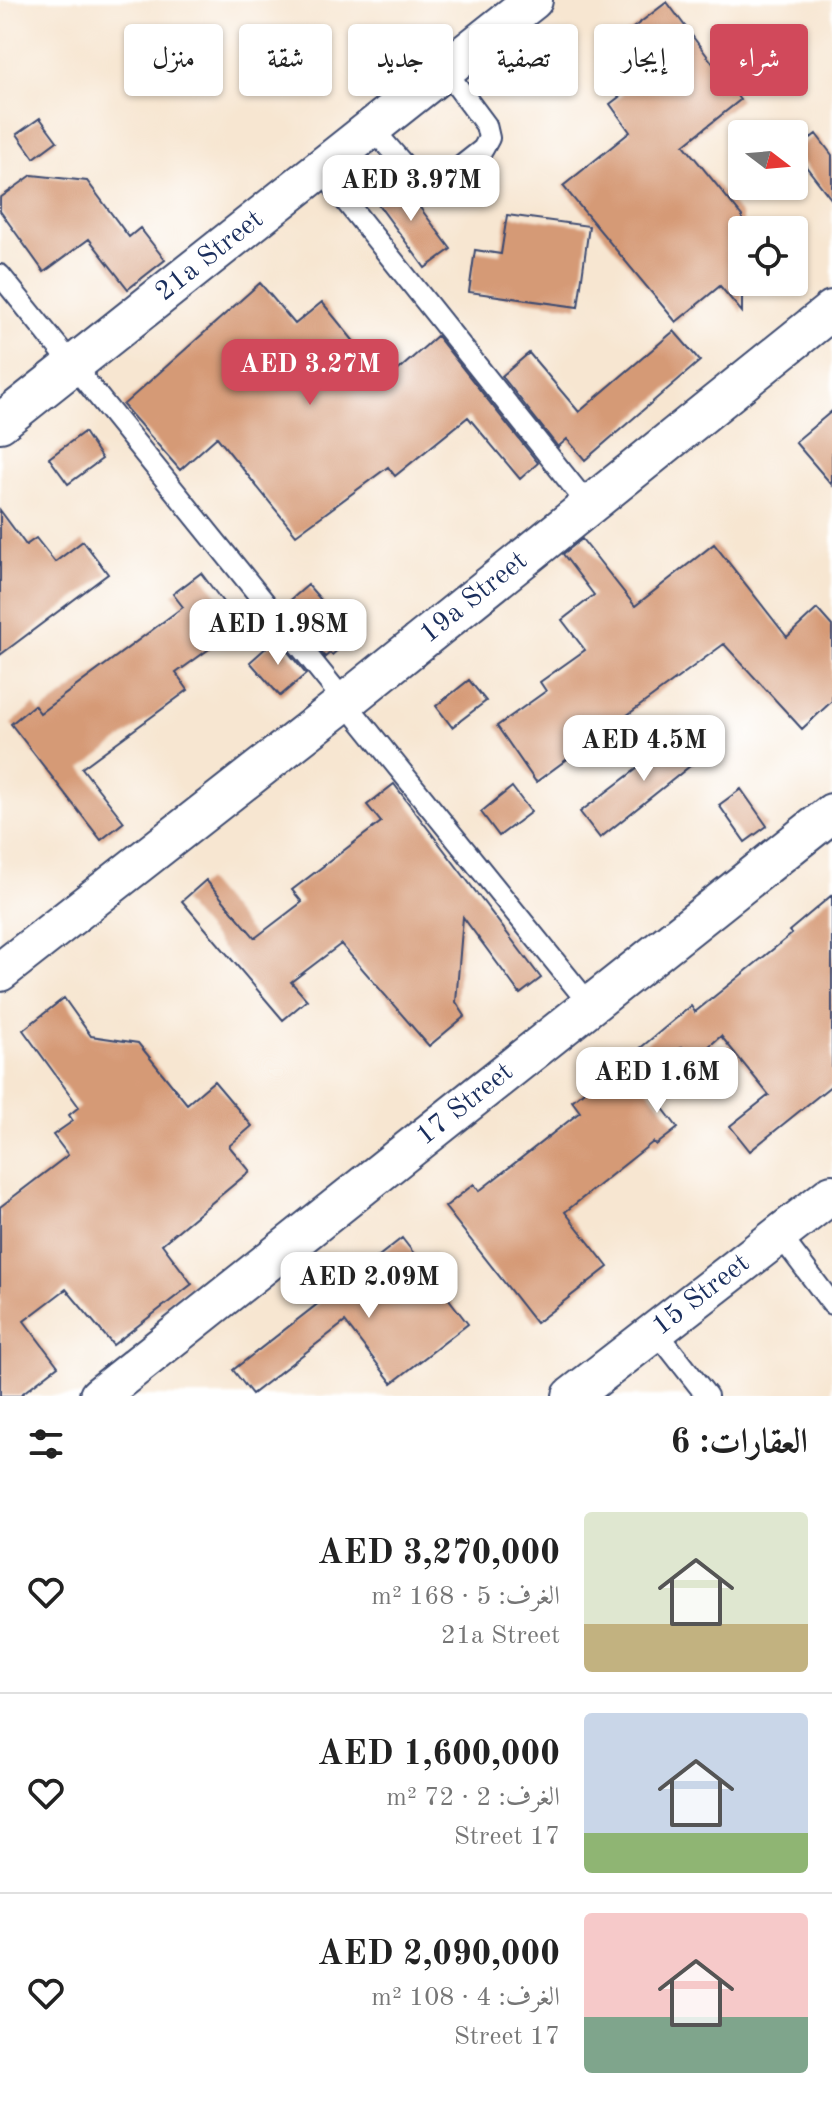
<!DOCTYPE html>
<html lang="ar">
<head>
<meta charset="utf-8">
<style>
	:root { --surface:#fff; --page:#f2f2f2; --text:#222; --muted:#767676; --line:#e0e0e0; --accent:#d1495b }
	body { margin:0; font-family:"Old Standard TT",Amiri,serif; background:var(--page); color:var(--text); direction:rtl; height:100vh; display:flex; flex-direction:column; font-size:30px; white-space:nowrap }
	* { box-sizing:border-box; margin:0 }
	p { font-size:26px; color:var(--muted) }
	.icon { flex:none; width:44px; height:44px; fill:none; stroke:currentColor; stroke-width:2; stroke-linecap:round; stroke-linejoin:round }
	.map { position:relative; height:1396px; overflow:hidden; direction:ltr }
	.side { display:flex; flex-direction:column; background:var(--surface); flex:1 }
	.side>* { flex:none }
	.top-card { position:absolute; left:24px; top:24px; width:784px; height:72px; direction:rtl; display:flex; gap:16px }
	.needle { width:52px; rotate:106deg }
	.fabs { position:absolute; left:728px; top:120px; display:grid; gap:16px }
	.fabs a { display:grid; place-items:center; width:80px; height:80px; border-radius:8px; background:var(--surface); box-shadow:0 2px 6px #0004; font-size:40px }
	.price { position:absolute; translate:-50% -68px; padding:0 18px; border-radius:16px; background:#fff; color:#222; font-size:26px; line-height:52px; filter:drop-shadow(0 2px 4px #0008) }
	.price::after { content:''; position:absolute; left:50%; top:48px; width:24px; height:18px; margin-left:-12px; background:inherit; clip-path:polygon(0 0,100% 0,50% 100%) }
	.price.active { background:var(--accent); color:#fff }
	ul { padding:0; list-style:none }
	li { display:flex; align-items:center; gap:24px; height:200px; padding:0 24px }
	li+li { border-top:2px solid var(--line) }
	li span { display:grid; place-items:center; flex:none; width:224px; height:160px; border-radius:8px; color:#555 }
	li>.icon { margin-inline-start:auto }
	span .icon { width:96px; height:96px; fill:#fffc; stroke-width:1 }
	li b { font-size:34px }
	h2 { display:flex; justify-content:space-between; align-items:center; height:96px; padding:0 24px; font-size:34px }
	.tag { padding:0 28px; border-radius:8px; background:var(--surface); box-shadow:0 2px 6px #0004; font-size:28px; line-height:72px }
	.tag.active { background:var(--accent); color:#fff }
	.map>svg:first-child { display:block }
	.building { fill:#d59a76 }
	.lines { fill:none; stroke-linecap:round; stroke-linejoin:round }
	.lane-casing { stroke:#3c4a6f; stroke-width:24 }
	.street-casing { stroke:#3c4a6f; stroke-width:42 }
	.lane { stroke:#fff; stroke-width:20 }
	.street { stroke:#fff; stroke-width:38 }
	.labels { text-anchor:middle; dominant-baseline:central; stroke-width:6; stroke-linejoin:round; paint-order:stroke }
	.street-label { font-size:28px; fill:#1b2f5e; stroke:#fff }
</style>
</head>
<body>
<div class="map">
<svg width="832" height="1396" viewBox="0 0 832 1396">
	<rect width="100%" height="100%" fill="#fff"/>
	<filter id="ink" filterUnits="userSpaceOnUse"><feTurbulence type="fractalNoise" baseFrequency=".0125" numOctaves="2"/><feDisplacementMap in="SourceGraphic" scale="16" xChannelSelector="R" yChannelSelector="G"/><feConvolveMatrix kernelMatrix="1 2 1 2 8 2 1 2 1" color-interpolation-filters="sRGB"/></filter>
	<filter id="wash" filterUnits="userSpaceOnUse"><feTurbulence type="fractalNoise" baseFrequency=".006" numOctaves="4" result="noise"/><feDisplacementMap in="SourceGraphic" scale="32" xChannelSelector="R" yChannelSelector="G"/><feGaussianBlur stdDeviation="1.8" result="paint"/><feColorMatrix in="noise" values="0 0 0 0 0 0 0 0 0 0 0 0 0 0 0 0 0 1.4 0 .05"/><feComposite in="paint" operator="in"/></filter>
	<g filter="url(#wash)">
		<rect width="100%" height="100%" fill="#f7e6d1"/>
		<g id="blocks">
			<path class="building" d="M 667,2 L 740,100 L 684,145 L 742,216 L 742,312 L 720,286 L 676,322 L 563,186 L 630,132 L 610,104 L 623,94 L 595,57 Z
				M 40,118 L 57,141 L 34,158 L 17,134 Z
				M 816,134 L 832,155 L 832,200 L 794,151 Z
				M 32,175 L 87,181 L 129,237 L 140,228 L 165,260 L 128,289 L 89,239 L 44,272 L 0,211 L 0,198 Z
				M 397,177 L 451,249 L 425,268 L 372,196 Z
				M 507,215 L 589,226 L 578,307 L 469,292 L 475,250 L 501,254 Z
				M 260,283 L 295,324 L 322,302 L 386,381 L 437,336 L 538,463 L 520,479 L 468,417 L 395,476 L 388,467 L 296,535 L 217,437 L 180,470 L 123,405 Z
				M 674,331 L 700,361 L 585,460 L 567,439 L 558,447 L 502,376 L 529,353 L 579,412 Z
				M 832,411 L 832,485 L 795,442 Z
				M 84,432 L 102,459 L 68,484 L 49,458 Z
				M 0,510 L 26,545 L 36,538 L 55,562 L 83,541 L 108,574 L 0,655 Z
				M 582,539 L 635,606 L 714,544 L 787,637 L 817,609 L 832,626 L 832,701 L 802,729 L 724,644 L 536,782 L 497,726 L 546,691 L 540,682 L 585,650 L 562,620 L 594,595 L 563,554 Z
				M 201,573 L 241,626 L 176,673 L 188,690 L 82,768 L 124,822 L 101,840 L 11,724 L 34,705 L 40,713 L 183,607 L 173,594 Z
				M 308,585 L 353,637 L 332,655 L 330,653 L 325,657 L 297,621 L 300,618 L 287,603 Z
				M 277,638 L 306,674 L 280,696 L 250,662 Z
				M 469,680 L 486,701 L 452,727 L 436,706 Z
				M 692,727 L 710,750 L 600,838 L 580,812 Z
				M 394,784 L 541,978 L 520,994 L 463,917 L 456,1002 L 465,1016 L 429,1046 L 341,944 L 291,982 L 307,1000 L 283,1020 L 182,901 L 206,880 L 255,938 L 302,902 L 292,890 L 381,822 L 367,805 Z
				M 512,787 L 531,812 L 499,836 L 481,812 Z
				M 741,789 L 767,826 L 745,842 L 719,805 Z
				M 832,895 L 832,1085 L 750,1151 L 730,1126 L 769,1095 L 721,1036 L 693,1060 L 682,1047 L 642,1081 L 678,1128 L 656,1145 L 653,1142 L 565,1212 L 608,1267 L 536,1323 L 445,1207 L 474,1184 L 479,1191 L 580,1112 L 572,1101 L 595,1082 L 597,1084 L 691,1006 L 695,1012 L 792,934 L 789,931 Z
				M 64,998 L 91,1036 L 138,1043 L 187,1104 L 214,1081 L 252,1126 L 229,1146 L 250,1171 L 162,1244 L 192,1284 L 113,1345 L 66,1289 L 24,1321 L 58,1366 L 19,1396 L 0,1396 L 0,1207 L 68,1155 L 53,1135 L 73,1121 L 69,1115 L 79,1107 L 23,1030 Z
				M 402,1238 L 468,1324 L 392,1383 L 345,1322 L 252,1394 L 233,1370 Z"/>
		</g>
	</g>
	<g filter="url(#ink)">
		<use href="#blocks" fill-opacity="0" stroke="#3c4a6f" stroke-width="2"/>
		<g class="lines">
			<defs>
				<path id="lane" d="M 372,128 L 417,180 L 428,184 L 440,183 L 483,149 L 489,138 L 486,125 L 445,70
					M 320,169 L 589,506
					M 0,275 L 590,1005
					M 779,1234 L 832,1304
					M 656,1331 L 707,1396"/>
				<g id="street">
					<path id="s1" d="M 0,423 L 533,0"/>
					<path id="s2" d="M 0,972 L 345,702 L 832,310"/>
					<path id="s3" d="M 99,1396 L 832,813"/>
					<path id="s4" d="M 572,1396 L 832,1194"/>
				</g>
			</defs>
			<use href="#lane" class="lane-casing"/>
			<use href="#street" class="street-casing"/>
			<use href="#lane" class="lane"/>
			<use href="#street" class="street"/>
		</g>
	</g>
	<g class="labels">
		<g class="street-label">
			<text stroke="none"><textPath href="#s1" startOffset="268">21a Street</textPath></text>
			<text stroke="none"><textPath href="#s2" startOffset="604">19a Street</textPath></text>
			<text stroke="none"><textPath href="#s3" startOffset="468">17 Street</textPath></text>
			<text stroke="none"><textPath href="#s4" startOffset="164">15 Street</textPath></text>
		</g>
	</g>
</svg>
<div class="fabs">
<a><svg class="needle" viewBox="-14 -14 28 28"><path d="M0-13l5 13h-10z" fill="#e53935"/><path d="M0 13l5-13h-10z" fill="#767676"/></svg></a>
<a><svg class="icon" aria-label="locate" viewBox="0 0 24 24"><circle cx="12" cy="12" r="6"/><path d="M12 2v4M12 18v4M2 12h4M18 12h4"/></svg></a>
</div>
<b class="price" style="left:411px;top:223px">AED 3.97M</b>
<b class="price active" style="left:310px;top:407px">AED 3.27M</b>
<b class="price" style="left:278px;top:667px">AED 1.98M</b>
<b class="price" style="left:644px;top:783px">AED 4.5M</b>
<b class="price" style="left:657px;top:1115px">AED 1.6M</b>
<b class="price" style="left:369px;top:1320px">AED 2.09M</b>
<div class="top-card">
<a class="tag active">شراء</a>
<a class="tag">إيجار</a>
<a class="tag">تصفية</a>
<a class="tag">جديد</a>
<a class="tag">شقة</a>
<a class="tag">منزل</a>
</div>
</div>
<section class="side">
<h2>العقارات: 6<svg class="icon" aria-label="filters" viewBox="0 0 24 24"><path d="M4 7h16M4 17h16"/><circle cx="9" cy="7" r="2"/><circle cx="15" cy="17" r="2"/></svg></h2>
<ul>
<li><span style="background:linear-gradient(#dfe7d0 70%,#c2b280 0)"><svg class="icon" aria-label="home" viewBox="0 0 24 24"><path d="M3 11l9-7 9 7M6 9v11h12V9"/></svg></span><div><b>AED 3,270,000</b><p>الغرف: 5 · 168 m²</p><p>21a Street</p></div><svg class="icon" aria-label="heart" viewBox="0 0 24 24"><path d="M12 20l-8-8c-3-5 5-10 8-4 3-6 11-1 8 4z"/></svg></li>
<li><span style="background:linear-gradient(#c9d6e8 75%,#8fb573 0)"><svg class="icon" aria-label="home" viewBox="0 0 24 24"><path d="M3 11l9-7 9 7M6 9v11h12V9"/></svg></span><div><b>AED 1,600,000</b><p>الغرف: 2 · 72 m²</p><p>17 Street</p></div><svg class="icon" aria-label="heart" viewBox="0 0 24 24"><path d="M12 20l-8-8c-3-5 5-10 8-4 3-6 11-1 8 4z"/></svg></li>
<li><span style="background:linear-gradient(#f6c9c9 65%,#7fa58c 0)"><svg class="icon" aria-label="home" viewBox="0 0 24 24"><path d="M3 11l9-7 9 7M6 9v11h12V9"/></svg></span><div><b>AED 2,090,000</b><p>الغرف: 4 · 108 m²</p><p>17 Street</p></div><svg class="icon" aria-label="heart" viewBox="0 0 24 24"><path d="M12 20l-8-8c-3-5 5-10 8-4 3-6 11-1 8 4z"/></svg></li>
</ul>
</section>
</body>
</html>
